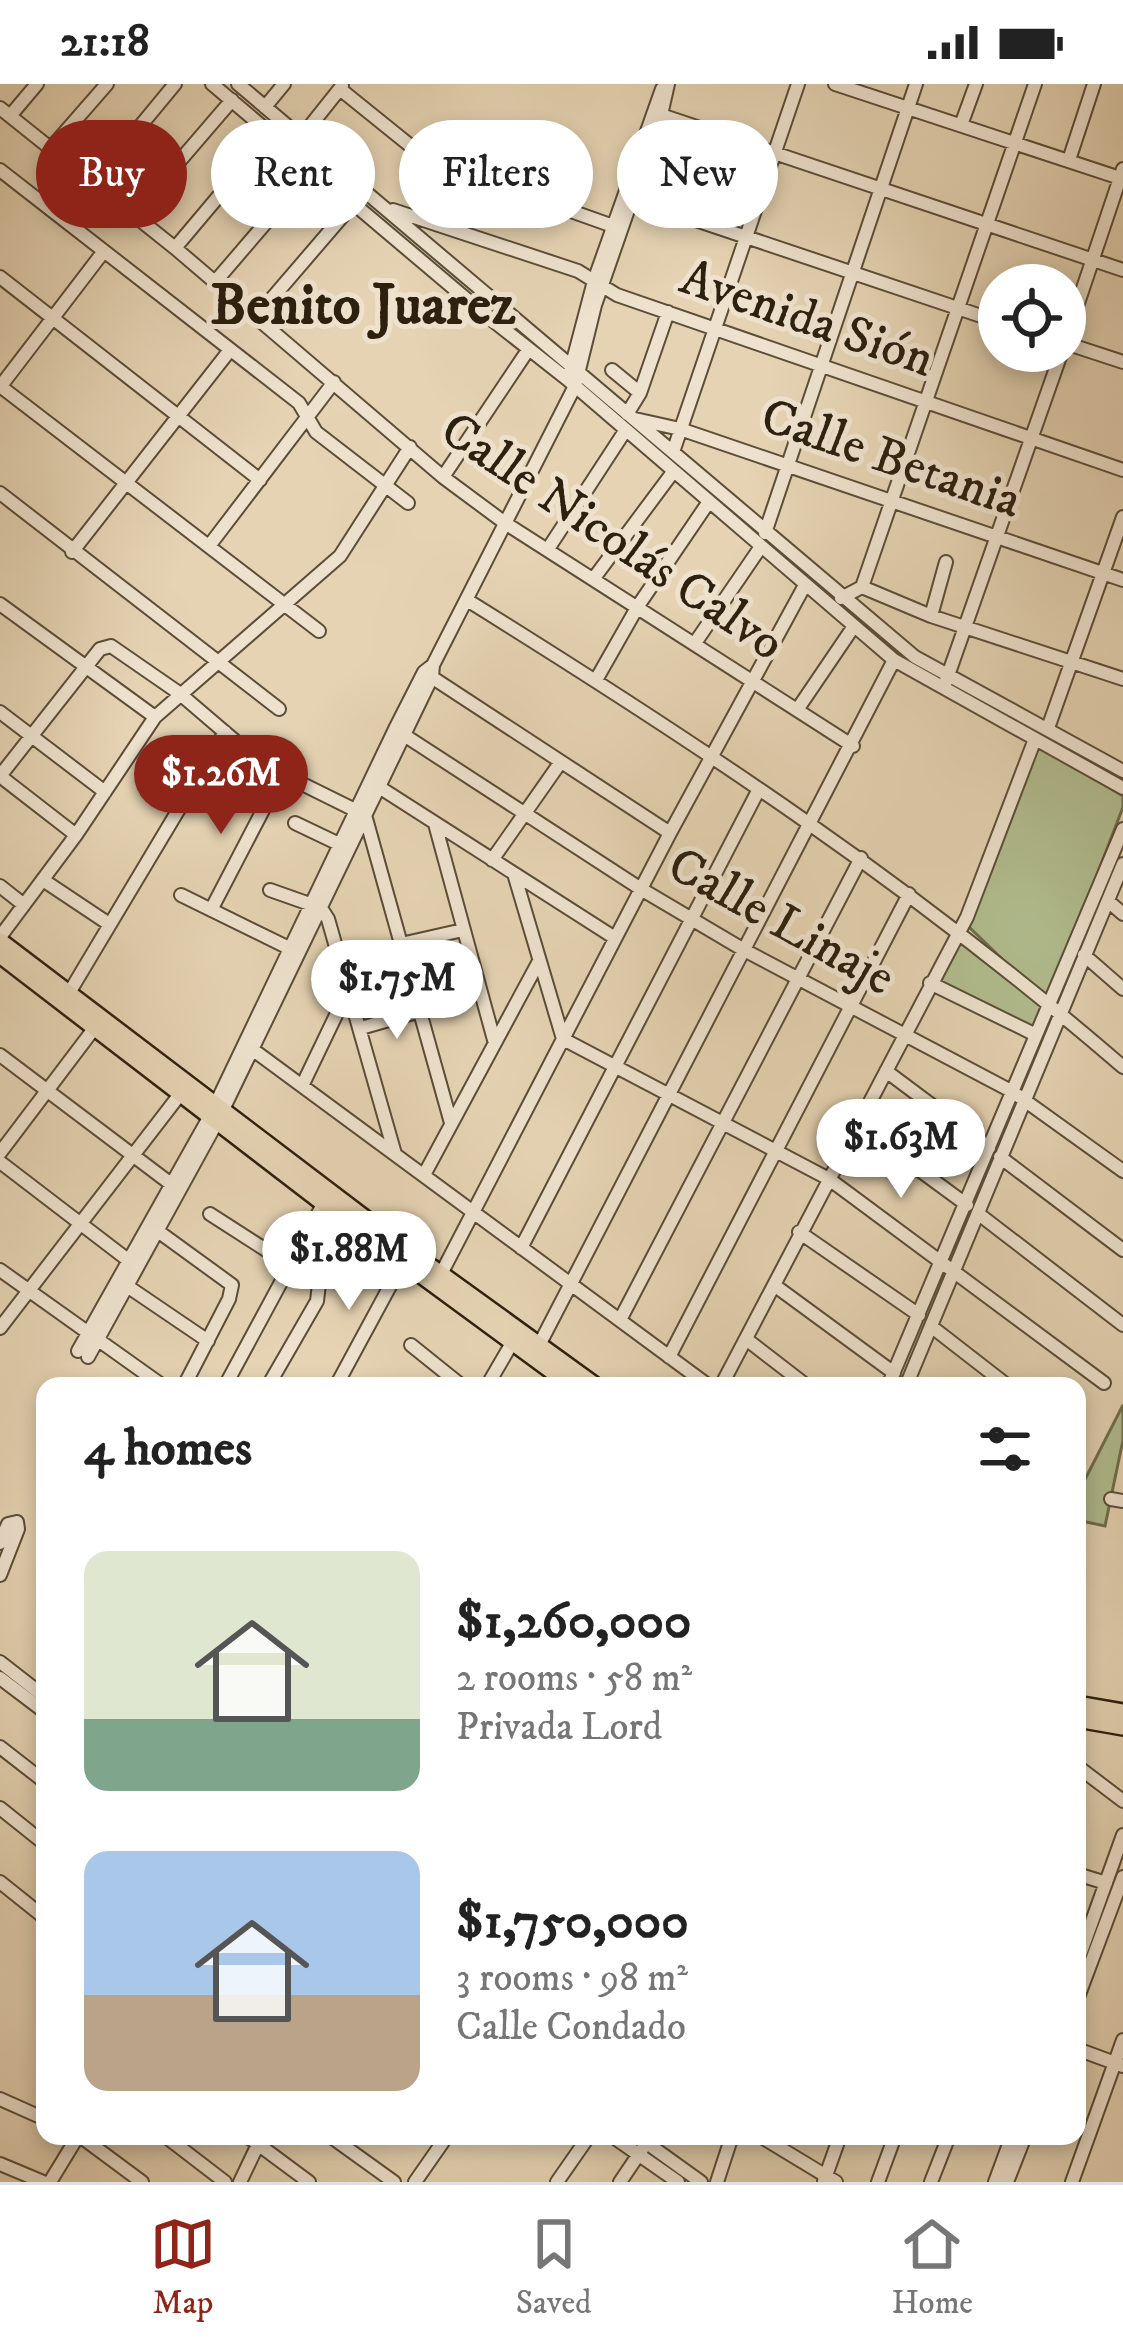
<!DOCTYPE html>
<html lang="en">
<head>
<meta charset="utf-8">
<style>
	:root { --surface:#fff; --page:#f2f2f2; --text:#222; --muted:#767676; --line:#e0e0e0; --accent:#8f2418 }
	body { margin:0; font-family:"IM FELL DW Pica",serif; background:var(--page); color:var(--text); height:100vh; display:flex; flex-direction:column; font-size:45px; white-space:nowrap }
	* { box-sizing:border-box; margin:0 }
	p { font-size:39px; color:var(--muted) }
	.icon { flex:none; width:66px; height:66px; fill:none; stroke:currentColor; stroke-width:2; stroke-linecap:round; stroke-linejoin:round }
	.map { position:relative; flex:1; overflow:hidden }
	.sheet { position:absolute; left:36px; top:1293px; width:1050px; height:768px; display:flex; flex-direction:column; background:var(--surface); border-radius:24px; box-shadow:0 6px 18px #0003 }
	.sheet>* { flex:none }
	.guide { position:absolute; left:36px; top:36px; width:1053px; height:108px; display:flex; gap:24px }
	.fabs { position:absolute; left:978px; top:180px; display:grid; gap:24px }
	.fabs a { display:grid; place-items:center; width:108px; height:108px; border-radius:50%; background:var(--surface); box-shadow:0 6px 18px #0003; font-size:60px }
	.price { position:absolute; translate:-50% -102px; padding:0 27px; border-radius:42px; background:#fff; color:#222; font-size:39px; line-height:78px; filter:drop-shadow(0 3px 6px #0008) }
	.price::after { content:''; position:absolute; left:50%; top:72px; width:36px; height:27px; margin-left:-18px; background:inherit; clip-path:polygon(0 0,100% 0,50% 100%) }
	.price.active { background:var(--accent); color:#fff }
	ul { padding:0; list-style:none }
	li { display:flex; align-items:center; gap:36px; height:300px; padding:0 48px }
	li span { display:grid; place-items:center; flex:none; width:336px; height:240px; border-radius:24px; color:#555 }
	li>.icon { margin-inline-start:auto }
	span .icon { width:144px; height:144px; fill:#fffc; stroke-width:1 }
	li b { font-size:51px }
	h2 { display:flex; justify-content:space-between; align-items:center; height:144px; padding:0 48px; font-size:51px }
	.chip { padding:0 42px; border-radius:54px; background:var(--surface); box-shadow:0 6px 18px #0003; font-size:42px; line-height:108px }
	.chip.active { background:var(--accent); color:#fff }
	.status { display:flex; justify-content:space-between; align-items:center; height:84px; padding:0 60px; background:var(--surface); direction:ltr }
	.status svg { height:33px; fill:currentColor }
	.tabs { display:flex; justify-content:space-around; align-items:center; height:168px; border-top:3px solid var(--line); background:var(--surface); font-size:33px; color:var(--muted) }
	.tabs a { display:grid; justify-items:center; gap:6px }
	.tabs .active { color:var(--accent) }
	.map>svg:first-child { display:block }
	.green { fill:#b1bd8f; stroke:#6f6e4f; stroke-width:3 }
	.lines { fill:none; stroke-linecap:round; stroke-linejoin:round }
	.minor-casing { stroke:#5b4d38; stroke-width:16 }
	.major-casing { stroke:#2d200f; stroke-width:20 }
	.minor { stroke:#eee2ce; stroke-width:12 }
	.major { stroke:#e5d3b3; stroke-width:15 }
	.labels { text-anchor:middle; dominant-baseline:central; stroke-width:10; stroke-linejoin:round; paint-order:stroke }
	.street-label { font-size:51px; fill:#2d200f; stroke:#eee2ce }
	.quarter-label { font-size:57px; font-weight:bold; fill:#2d200f; stroke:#eee2ce }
</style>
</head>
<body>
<div class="status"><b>21:18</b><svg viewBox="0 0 49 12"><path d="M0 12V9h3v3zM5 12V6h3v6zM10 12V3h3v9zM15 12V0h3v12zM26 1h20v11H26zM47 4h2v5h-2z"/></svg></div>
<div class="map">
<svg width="1123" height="2098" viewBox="0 0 1123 2098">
	<rect width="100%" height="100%" fill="#e5d3b3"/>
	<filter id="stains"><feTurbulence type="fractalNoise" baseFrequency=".00167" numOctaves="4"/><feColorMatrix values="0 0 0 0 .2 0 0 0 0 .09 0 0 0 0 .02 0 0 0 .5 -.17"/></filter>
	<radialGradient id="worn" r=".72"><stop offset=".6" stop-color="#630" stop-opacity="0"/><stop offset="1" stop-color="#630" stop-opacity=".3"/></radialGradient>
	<path class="green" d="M 1036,659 L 1123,712 L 1123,723 L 1036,951 L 930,899 L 960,846 L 1032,904 L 968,842 Z
		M 1123,1321 L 1123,1356 L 1105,1442 L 1077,1436 L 1077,1411 Z"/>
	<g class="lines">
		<defs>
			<path id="minor" d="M 212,0 L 477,224 L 567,295 L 894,576 L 1123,704
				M 238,0 L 915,573 L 1123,687
				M 835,0 L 1123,95
				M 340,5 L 428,76 L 613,142
				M 265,23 L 284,0
				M 0,24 L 175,164 L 443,393 L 505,439 L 853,662
				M 661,31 L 1123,186
				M 10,32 L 37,0
				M 961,41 L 976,0
				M 295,61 L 342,2
				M 52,63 L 107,0
				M 1069,76 L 1094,0
				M 0,86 L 299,319 L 316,348 L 408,419
				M 94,98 L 175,0
				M 633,115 L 999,238
				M 393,126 L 578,187 L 617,211 L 1123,386
				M 134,130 L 232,16
				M 175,164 L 271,50
				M 0,193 L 260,396
				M 215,198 L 311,86
				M 256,233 L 353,120
				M 1065,258 L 1123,85
				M 1065,259 L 1123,278
				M 612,286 L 640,309
				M 570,288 L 594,197 L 662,5
				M 0,302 L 319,547
				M 0,303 L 104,167
				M 627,330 L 640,309 L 668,228
				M 635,335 L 680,345 L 1123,496
				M 673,368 L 798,0
				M 443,393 L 528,266
				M 0,409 L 279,625
				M 765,449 L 916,0
				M 209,462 L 334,298
				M 548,465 L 625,347
				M 72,468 L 230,266
				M 594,494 L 673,388
				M 862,503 L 1035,0
				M 841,514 L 862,503 L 931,532 L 1123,595
				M 467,516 C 699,660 916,804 1123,983
				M 0,520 L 155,633
				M 931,532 L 946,478
				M 695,559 L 760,464
				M 430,592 L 670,749
				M 596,596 L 638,522 L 708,419
				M 945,600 L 1062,267
				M 797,626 L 854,542
				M 0,628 L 105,708
				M 1048,644 L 1123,433
				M 404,651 L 641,805 L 744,866 L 1013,1008 L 1123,1087
				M 0,692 L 100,565 L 111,562 L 179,609 L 262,680 L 365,731 L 451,1039
				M 0,692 L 76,751
				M 379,703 L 615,854
				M 295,739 L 339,760
				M 435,740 L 494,956
				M 492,776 L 560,679
				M 515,793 L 563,955 L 829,1095 L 1104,1299
				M 43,796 L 109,840
				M 0,802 L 24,821
				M 270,806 L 321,824 L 328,835 L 395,1070
				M 181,811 L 293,866
				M 1108,817 L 1123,830
				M 211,826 L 275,703
				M 0,853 L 76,751 L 155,633 L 340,472 L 410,363
				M 401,860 L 463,846
				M 1084,871 L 1123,905
				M 930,899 L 1036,951
				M 69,909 L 225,648
				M 361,944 L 420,927
				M 252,965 L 709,1302
				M 0,971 L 171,1100
				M 886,987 L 989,1064
				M 303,1000 L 349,904
				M 858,1041 L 967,1121
				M 0,1069 L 96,942
				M 1000,1073 L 1123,1166
				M 0,1078 L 128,1176
				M 424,1091 L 538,879
				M 210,1130 L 319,1200 L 317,1217 L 268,1302
				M 980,1131 L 1123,1241
				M 155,1145 L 232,1201 L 229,1215 L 184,1302
				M 799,1148 L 919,1231
				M 521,1164 L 759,705
				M 0,1186 L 163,1302
				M 441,1190 L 670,749 L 805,501
				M 774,1201 L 894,1289
				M 127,1202 L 208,1257
				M 620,1236 L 861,774
				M 932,1243 L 1008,1302
				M 0,1244 L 181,1009
				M 746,1255 L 807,1302
				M 411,1261 L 462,1302
				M 78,1267 L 210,1032 L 395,645 L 424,588 L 433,581 L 575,302 L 595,221 L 661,31 L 668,0
				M 536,1267 L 894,576
				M 88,1273 L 217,1038 L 432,593 L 433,581
				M 669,1273 L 909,810
				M 225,1302 L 327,1113
				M 336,1302 L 403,1178
				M 487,1302 L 512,1259
				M 721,1302 L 967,833 L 1035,655
				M 888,1302 L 1123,745
				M 906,1302 L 1123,780
				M 1077,1356 L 1078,1356
				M 1111,1415 L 1123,1417
				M 0,1459 L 8,1440 L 17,1438
				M 0,1491 L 18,1445 L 17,1438
				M 0,1578 L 45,1613
				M 0,1594 L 45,1628
				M 0,1663 L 45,1698
				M 1077,1682 L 1123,1717
				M 0,1724 L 45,1760
				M 1077,1790 L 1106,1799
				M 0,1798 L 45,1834
				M 1077,1879 L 1123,1751
				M 1077,1916 L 1123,1793
				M 1077,1965 L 1123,1982
				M 0,2015 L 45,2035
				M 80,2052 L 142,2098
				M 165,2052 L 225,2098
				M 247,2052 L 309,2098
				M 330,2052 L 394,2098
				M 612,2052 L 678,2098
				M 637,2052 L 701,2098
				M 760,2052 L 836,2098
				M 0,2080 L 43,2098
				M 824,2097 L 840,2052
				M 50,2098 L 78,2052
				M 240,2098 L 262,2052
				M 415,2098 L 447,2052
				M 557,2098 L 589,2052
				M 620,2098 L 643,2064
				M 717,2098 L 732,2052
				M 878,2098 L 895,2052
				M 931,2098 L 949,2052
				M 995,2098 L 1012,2052
				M 1007,2098 L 1025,2052
				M 1072,2098 L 1123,1956"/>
			<path id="major" d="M 0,857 L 387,1151 L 596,1302
				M 0,871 L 323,1119 L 572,1302
				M 1077,1620 L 1123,1628
				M 1077,1635 L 1123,1643"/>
		</defs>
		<use href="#minor" class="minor-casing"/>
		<use href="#major" class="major-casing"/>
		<use href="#minor" class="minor"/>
		<use href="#major" class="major"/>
	</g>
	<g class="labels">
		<g class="street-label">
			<text transform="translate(807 235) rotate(19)">Avenida Sión</text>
			<text transform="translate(891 375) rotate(19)">Calle Betania</text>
			<text transform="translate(612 453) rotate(34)">Calle Nicolás Calvo</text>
			<text transform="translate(781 838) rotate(29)">Calle Linaje</text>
		</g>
		<g class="quarter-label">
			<text x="363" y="222">Benito Juarez</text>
		</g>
	</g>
	<rect width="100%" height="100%" filter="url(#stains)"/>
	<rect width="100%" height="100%" fill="url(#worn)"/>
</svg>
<div class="fabs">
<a><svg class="icon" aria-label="locate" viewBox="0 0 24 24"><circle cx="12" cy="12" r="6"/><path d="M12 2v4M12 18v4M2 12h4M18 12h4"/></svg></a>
</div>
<b class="price active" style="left:221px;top:753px">$1.26M</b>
<b class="price" style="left:397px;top:958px">$1.75M</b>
<b class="price" style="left:901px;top:1117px">$1.63M</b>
<b class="price" style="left:349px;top:1229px">$1.88M</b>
<div class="guide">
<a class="chip active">Buy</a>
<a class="chip">Rent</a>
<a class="chip">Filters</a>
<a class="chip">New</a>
</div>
<section class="sheet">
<h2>4 homes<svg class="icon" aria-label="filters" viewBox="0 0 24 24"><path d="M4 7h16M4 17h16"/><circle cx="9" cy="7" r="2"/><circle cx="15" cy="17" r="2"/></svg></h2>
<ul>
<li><span style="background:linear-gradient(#dfe7d0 70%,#7fa58c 0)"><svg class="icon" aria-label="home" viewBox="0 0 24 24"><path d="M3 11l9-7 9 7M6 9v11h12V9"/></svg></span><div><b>$1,260,000</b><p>2 rooms · 58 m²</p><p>Privada Lord</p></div></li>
<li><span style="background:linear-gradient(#a9c7e8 60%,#b9a48a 0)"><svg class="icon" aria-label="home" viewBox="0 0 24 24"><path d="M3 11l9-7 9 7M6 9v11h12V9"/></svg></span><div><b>$1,750,000</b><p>3 rooms · 98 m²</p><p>Calle Condado</p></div></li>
</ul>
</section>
</div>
<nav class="tabs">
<a class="active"><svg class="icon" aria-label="map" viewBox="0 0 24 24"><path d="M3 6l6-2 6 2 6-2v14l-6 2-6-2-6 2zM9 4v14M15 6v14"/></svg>Map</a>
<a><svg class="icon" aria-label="saved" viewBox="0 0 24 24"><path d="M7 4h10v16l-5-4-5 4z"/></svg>Saved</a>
<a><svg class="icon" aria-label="home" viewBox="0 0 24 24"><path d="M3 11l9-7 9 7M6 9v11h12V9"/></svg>Home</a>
</nav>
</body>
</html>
